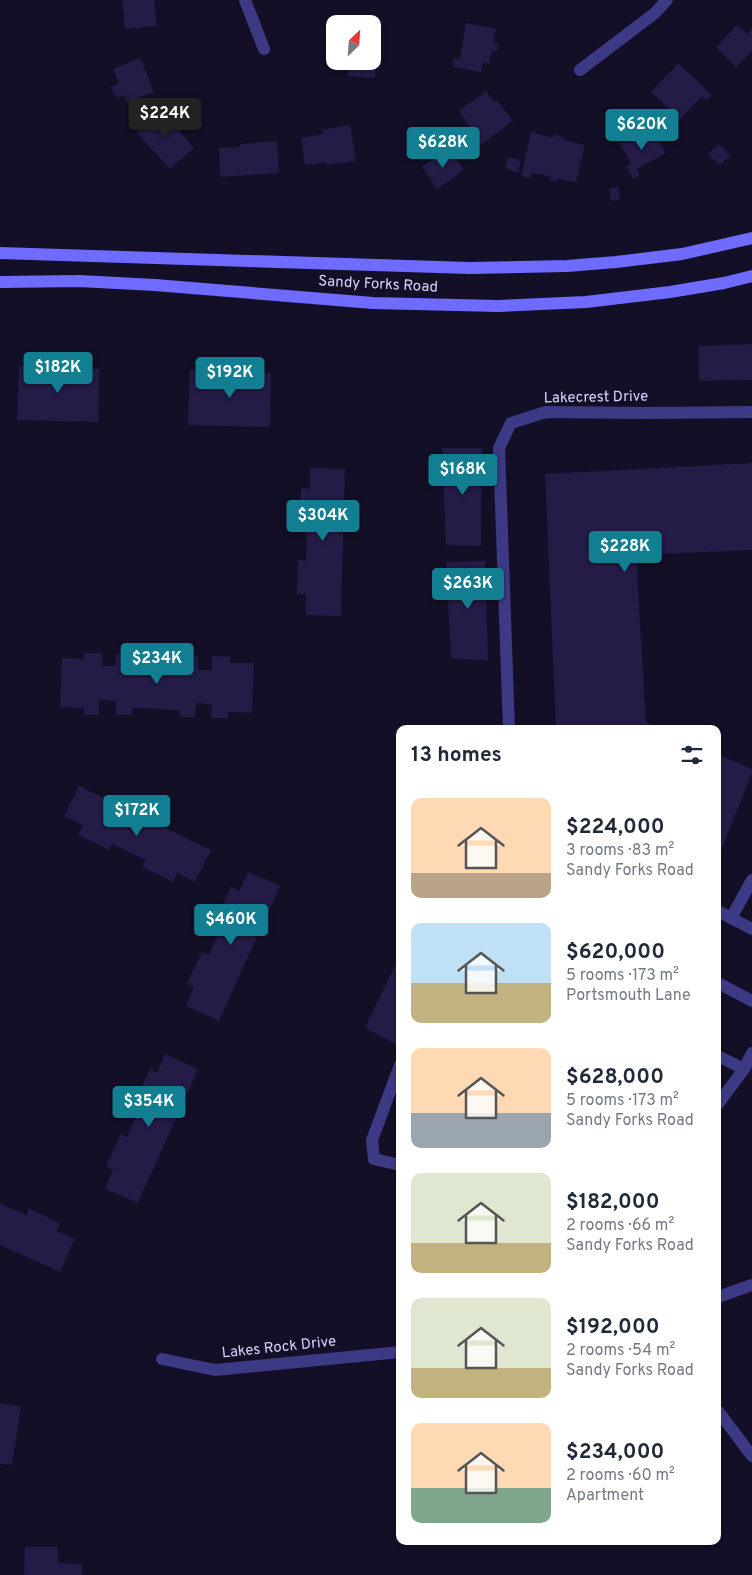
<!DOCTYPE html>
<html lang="en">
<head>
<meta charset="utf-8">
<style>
	:root { --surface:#fff; --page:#f6f6f7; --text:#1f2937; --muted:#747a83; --accent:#117e91 }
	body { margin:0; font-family:Overpass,sans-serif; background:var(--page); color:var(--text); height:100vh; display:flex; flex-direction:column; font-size:19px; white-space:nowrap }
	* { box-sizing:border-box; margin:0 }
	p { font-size:16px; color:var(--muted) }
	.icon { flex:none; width:28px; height:28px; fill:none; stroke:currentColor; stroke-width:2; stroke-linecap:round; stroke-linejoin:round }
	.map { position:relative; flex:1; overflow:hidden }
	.panel { position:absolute; left:396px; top:725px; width:325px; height:820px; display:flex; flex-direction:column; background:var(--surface); border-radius:10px; box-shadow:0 1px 4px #0004 }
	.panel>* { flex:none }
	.needle { width:32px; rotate:25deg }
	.fabs { position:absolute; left:326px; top:15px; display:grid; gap:10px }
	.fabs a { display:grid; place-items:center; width:55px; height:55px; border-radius:10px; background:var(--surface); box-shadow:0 1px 4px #0004; font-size:25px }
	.price { position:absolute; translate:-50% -42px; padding:0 11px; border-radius:5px; background:var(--accent); color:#fff; font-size:16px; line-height:32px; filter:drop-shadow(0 1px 2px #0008) }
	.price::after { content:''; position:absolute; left:50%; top:30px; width:15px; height:11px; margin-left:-8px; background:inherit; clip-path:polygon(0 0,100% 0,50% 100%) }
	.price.selected { background:#222; color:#fff }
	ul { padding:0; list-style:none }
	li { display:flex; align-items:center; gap:15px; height:125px; padding:0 15px }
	li span { display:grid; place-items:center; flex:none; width:140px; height:100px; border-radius:10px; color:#555 }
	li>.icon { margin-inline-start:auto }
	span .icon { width:60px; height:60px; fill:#fffc; stroke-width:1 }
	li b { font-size:21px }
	h2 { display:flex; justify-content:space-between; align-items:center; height:60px; padding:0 15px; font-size:21px }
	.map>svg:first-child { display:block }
	.building { fill:#241b47 }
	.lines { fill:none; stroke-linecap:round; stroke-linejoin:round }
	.lane { stroke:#3d3a85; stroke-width:12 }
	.street { stroke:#3d3a85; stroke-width:12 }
	.secondary { stroke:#6f6bff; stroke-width:12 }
	.labels { text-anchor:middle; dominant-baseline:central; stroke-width:5; stroke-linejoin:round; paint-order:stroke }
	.street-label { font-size:15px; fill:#d9d4ff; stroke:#130f26 }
</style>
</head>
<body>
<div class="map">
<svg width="752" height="1575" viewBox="0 0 752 1575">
	<rect width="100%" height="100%" fill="#130f26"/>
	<path class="building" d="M 122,0 L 154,0 L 157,26 L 125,29 Z
		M 348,17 L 379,19 L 375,78 L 348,76 L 349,61 L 372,61 L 372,24 L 347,24 Z
		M 466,23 L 496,29 L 493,43 L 498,44 L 497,51 L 492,51 L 489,64 L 483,62 L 481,72 L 453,67 L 454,59 L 460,59 Z
		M 737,25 L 747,34 L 752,29 L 752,51 L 736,67 L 716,47 Z
		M 140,58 L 154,92 L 127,102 L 124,95 L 116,98 L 111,87 L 119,84 L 113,69 Z
		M 678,63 L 712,95 L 707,100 L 702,96 L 680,119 L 651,92 Z
		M 486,91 L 494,102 L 497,100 L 513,121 L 477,148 L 472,142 L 478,138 L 459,111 Z
		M 161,110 L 194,148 L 170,169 L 136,132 Z
		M 350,125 L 356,161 L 327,165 L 327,162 L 305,165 L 301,138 L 323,134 L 322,130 Z
		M 651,127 L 666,153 L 637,169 L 640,175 L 633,179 L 626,166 L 631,163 L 620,144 Z
		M 531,132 L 553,138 L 554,134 L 564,137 L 563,140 L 585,145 L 576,182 L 558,179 L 556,182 L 549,180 L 550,176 L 532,173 L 530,178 L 521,176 Z
		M 277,141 L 279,173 L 220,177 L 219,148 L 240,147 L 240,144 Z
		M 718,144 L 731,155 L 720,165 L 708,155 Z
		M 448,148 L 464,170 L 437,189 L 422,167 Z
		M 508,157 L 521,160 L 518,173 L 505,168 Z
		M 618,187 L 620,200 L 611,201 L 609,189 Z
		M 752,344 L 752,380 L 699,381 L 698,346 Z
		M 19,366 L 99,369 L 98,422 L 17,420 Z
		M 190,370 L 271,373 L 270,427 L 188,425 Z
		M 442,448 L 482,448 L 481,546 L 446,545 Z
		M 752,463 L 752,550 L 636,555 L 646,722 L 660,729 L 556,729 L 545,474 Z
		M 310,468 L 345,469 L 341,616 L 306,615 L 306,594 L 297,594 L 298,560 L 306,561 L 307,522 L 300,522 L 301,488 L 310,489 Z
		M 485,561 L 488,660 L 451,659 L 446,562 Z
		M 84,653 L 102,653 L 102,666 L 116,666 L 116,654 L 134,654 L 134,660 L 181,662 L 181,656 L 198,656 L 198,670 L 212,670 L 212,656 L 231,657 L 230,663 L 254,663 L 252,713 L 228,712 L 228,718 L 211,718 L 212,704 L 196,703 L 195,717 L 180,717 L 180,710 L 132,708 L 132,715 L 116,715 L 116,701 L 99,700 L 99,715 L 84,715 L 84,708 L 60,707 L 62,658 L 84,659 Z
		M 718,754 L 752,769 L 752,773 L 718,858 Z
		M 79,786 L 211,850 L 195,882 L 177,873 L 173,882 L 142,867 L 146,860 L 112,844 L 109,850 L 78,835 L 83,825 L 64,816 Z
		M 248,872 L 280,886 L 219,1021 L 186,1006 L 194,987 L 187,984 L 202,952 L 209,955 L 224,921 L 217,918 L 231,887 L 239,891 Z
		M 400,955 L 400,1043 L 399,1046 L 365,1028 Z
		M 165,1054 L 198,1069 L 138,1203 L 105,1189 L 113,1170 L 106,1166 L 121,1134 L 127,1137 L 142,1104 L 135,1101 L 150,1069 L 157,1073 Z
		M 0,1204 L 26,1215 L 29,1208 L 60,1223 L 56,1231 L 75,1239 L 60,1272 L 0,1245 Z
		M 0,1403 L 21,1406 L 12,1465 L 0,1464 Z
		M 25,1547 L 58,1547 L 58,1563 L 82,1564 L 82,1575 L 24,1575 Z"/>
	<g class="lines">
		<path class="lane" d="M 731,918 L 752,929
			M 718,983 L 752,1001
			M 718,1056 L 744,1069"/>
		<path class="street" d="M 245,0 L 264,49
			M 580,70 L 655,13 L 667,0
			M 509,729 L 499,448 L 511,423 L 546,412 L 644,413 L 752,412
			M 718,911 L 731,918 L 752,880
			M 400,1065 L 372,1140 L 374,1159 L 400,1165
			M 718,1104 L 744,1069 L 752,1053
			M 718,1297 L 752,1285
			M 162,1359 L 215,1370 L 400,1352
			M 718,1411 L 752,1456"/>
		<path class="secondary" d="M 0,253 L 469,268 L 567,266 L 616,262 L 682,254 L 752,238
			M 0,282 L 79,281 L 155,285 L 373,303 L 498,306 L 586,302 L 670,292 L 724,283 L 752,276"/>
	</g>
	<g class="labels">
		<g class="street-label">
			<text transform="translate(378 285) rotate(3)">Sandy Forks Road</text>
			<text transform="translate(596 398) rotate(-1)">Lakecrest Drive</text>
			<text transform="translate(279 1348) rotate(-6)">Lakes Rock Drive</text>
		</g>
	</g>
</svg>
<div class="fabs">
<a><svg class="needle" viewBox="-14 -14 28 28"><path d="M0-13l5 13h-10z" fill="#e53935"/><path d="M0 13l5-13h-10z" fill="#747a83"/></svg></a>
</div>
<b class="price selected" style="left:165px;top:140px">$224K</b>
<b class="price" style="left:642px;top:151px">$620K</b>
<b class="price" style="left:443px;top:169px">$628K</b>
<b class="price" style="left:58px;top:394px">$182K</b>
<b class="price" style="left:230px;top:399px">$192K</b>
<b class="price" style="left:463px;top:496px">$168K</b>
<b class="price" style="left:323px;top:542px">$304K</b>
<b class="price" style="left:625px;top:573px">$228K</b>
<b class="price" style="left:468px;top:610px">$263K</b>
<b class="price" style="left:157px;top:685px">$234K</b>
<b class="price" style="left:137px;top:837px">$172K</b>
<b class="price" style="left:231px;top:946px">$460K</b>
<b class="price" style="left:149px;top:1128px">$354K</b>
<section class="panel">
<h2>13 homes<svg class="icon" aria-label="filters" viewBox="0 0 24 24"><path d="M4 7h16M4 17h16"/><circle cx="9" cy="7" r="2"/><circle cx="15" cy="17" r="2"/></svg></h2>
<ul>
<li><span style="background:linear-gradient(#ffd9b3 75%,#b9a48a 0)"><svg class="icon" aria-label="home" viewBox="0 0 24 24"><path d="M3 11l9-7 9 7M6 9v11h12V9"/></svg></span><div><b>$224,000</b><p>3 rooms · 83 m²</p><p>Sandy Forks Road</p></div></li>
<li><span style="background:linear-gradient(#bfe0f5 60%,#c2b280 0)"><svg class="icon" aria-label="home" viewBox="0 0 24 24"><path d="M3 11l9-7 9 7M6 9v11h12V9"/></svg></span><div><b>$620,000</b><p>5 rooms · 173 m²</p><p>Portsmouth Lane</p></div></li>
<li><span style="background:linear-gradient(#ffd9b3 65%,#9aa5b1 0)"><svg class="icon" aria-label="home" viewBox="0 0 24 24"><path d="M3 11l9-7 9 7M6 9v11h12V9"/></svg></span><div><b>$628,000</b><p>5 rooms · 173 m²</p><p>Sandy Forks Road</p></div></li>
<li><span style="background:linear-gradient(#dfe7d0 70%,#c2b280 0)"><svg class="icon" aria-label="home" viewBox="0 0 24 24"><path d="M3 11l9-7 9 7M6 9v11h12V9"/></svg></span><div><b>$182,000</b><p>2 rooms · 66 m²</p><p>Sandy Forks Road</p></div></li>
<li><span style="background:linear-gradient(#dfe7d0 70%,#c2b280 0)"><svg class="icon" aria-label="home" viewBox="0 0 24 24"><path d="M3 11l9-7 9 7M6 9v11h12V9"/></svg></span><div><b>$192,000</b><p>2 rooms · 54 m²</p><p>Sandy Forks Road</p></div></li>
<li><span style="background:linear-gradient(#ffd9b3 65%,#7fa58c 0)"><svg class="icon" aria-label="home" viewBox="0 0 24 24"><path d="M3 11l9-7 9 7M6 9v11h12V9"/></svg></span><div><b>$234,000</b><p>2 rooms · 60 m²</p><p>Apartment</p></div></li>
</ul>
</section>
</div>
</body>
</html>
